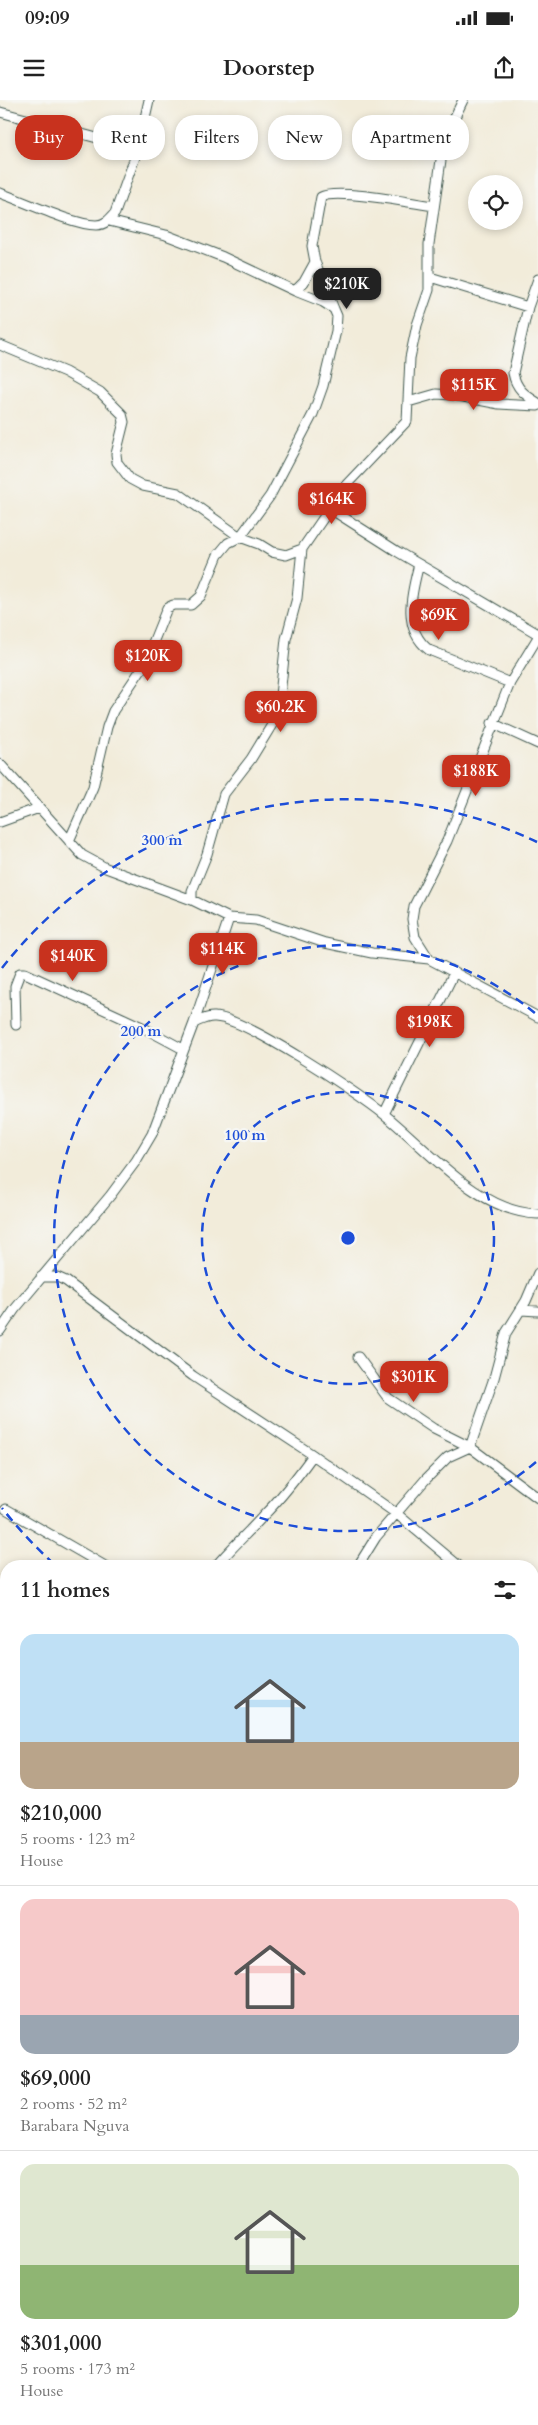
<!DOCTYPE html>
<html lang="en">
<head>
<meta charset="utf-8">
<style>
	:root { --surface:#fff; --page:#f2f2f2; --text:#222; --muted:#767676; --line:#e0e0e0; --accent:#c8321e }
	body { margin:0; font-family:Cardo,serif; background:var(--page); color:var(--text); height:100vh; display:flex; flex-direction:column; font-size:19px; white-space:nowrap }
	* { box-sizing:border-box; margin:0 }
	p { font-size:16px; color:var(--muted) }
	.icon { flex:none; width:28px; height:28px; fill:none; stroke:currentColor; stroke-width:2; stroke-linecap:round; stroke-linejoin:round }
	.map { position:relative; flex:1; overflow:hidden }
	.side { position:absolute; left:0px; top:1460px; width:539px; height:865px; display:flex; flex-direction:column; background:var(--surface); border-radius:20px 20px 0 0; box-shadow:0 2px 8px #0003 }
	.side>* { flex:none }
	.banner { position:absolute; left:15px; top:15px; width:509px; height:45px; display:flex; gap:10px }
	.fabs { position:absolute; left:468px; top:75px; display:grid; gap:10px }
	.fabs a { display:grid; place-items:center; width:55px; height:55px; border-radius:50%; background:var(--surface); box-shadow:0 2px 8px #0003; font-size:25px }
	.price { position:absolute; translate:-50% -42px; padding:0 11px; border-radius:10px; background:var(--accent); color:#fff; font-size:16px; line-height:32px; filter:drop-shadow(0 1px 2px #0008) }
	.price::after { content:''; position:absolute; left:50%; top:30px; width:15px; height:11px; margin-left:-8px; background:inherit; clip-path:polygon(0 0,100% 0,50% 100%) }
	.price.current { background:#222; color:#fff }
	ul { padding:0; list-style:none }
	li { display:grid; align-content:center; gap:10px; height:265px; padding:0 20px }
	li+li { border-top:1px solid var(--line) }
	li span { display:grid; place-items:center; height:155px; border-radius:15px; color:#555 }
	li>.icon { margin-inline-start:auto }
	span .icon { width:90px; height:90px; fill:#fffc; stroke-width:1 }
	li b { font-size:21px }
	h2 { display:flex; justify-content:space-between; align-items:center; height:60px; padding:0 20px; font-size:21px }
	.pill { padding:0 18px; border-radius:20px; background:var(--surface); box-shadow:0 2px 8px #0003; font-size:18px; line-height:45px }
	.pill.current { background:var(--accent); color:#fff }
	.status { display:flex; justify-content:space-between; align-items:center; height:35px; padding:0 25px; background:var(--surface); direction:ltr }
	.status svg { height:14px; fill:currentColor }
	header { display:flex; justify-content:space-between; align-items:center; height:65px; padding:0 20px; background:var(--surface); font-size:22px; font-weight:700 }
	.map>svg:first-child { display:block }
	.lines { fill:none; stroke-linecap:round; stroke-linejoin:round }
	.street-casing { stroke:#3f574d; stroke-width:11 }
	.street { stroke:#fff; stroke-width:9 }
	.ring { fill:none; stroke:#1d4ed8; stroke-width:2.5; stroke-dasharray:9 6 }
	.centre { fill:#1d4ed8; stroke:#f6f6f2; stroke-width:2.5 }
	.ring-label { font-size:15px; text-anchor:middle; font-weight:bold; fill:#1d4ed8; stroke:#f6f6f2; stroke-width:4.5; stroke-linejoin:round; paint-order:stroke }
</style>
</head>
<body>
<div class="status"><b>09:09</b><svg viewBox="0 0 49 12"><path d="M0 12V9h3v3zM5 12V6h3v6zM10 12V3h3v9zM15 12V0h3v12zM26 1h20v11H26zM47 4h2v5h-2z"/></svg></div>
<header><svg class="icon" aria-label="menu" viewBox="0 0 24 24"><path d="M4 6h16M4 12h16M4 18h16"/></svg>Doorstep<svg class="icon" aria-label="share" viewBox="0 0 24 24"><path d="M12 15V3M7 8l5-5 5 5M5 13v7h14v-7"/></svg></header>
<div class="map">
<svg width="538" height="2325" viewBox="0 0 538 2325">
	<rect width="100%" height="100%" fill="#f6f6f2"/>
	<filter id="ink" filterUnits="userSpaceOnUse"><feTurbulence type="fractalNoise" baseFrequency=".02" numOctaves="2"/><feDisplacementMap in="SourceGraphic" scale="10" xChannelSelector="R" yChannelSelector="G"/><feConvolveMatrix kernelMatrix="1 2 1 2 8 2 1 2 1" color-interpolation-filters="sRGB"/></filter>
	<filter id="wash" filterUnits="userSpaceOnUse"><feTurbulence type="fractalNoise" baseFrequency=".0096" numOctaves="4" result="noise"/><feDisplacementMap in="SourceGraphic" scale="20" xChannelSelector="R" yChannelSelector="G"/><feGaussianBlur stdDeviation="1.12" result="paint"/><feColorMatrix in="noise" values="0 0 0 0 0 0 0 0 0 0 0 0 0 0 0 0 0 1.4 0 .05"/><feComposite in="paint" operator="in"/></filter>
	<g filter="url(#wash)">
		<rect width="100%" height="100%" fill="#f2ecda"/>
	</g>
	<g filter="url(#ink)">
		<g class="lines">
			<defs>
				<path id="street" d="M 0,12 L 138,49
					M 0,93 C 23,101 74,125 96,125 C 105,125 110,119 115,113 L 138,49 L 149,0
					M 315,162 L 334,209
					M 430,177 L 528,207
					M 538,179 L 528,207 L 513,273 C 516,289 525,295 538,303
					M 295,191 L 304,182 L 315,162 L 312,146 L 321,97 C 336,88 412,103 434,106
					M 0,245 L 65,272 L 100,292 L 122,314 L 124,322 L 116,354 L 117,362 L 130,379 L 143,386 L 178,393 L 240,437 L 259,444 L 272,452 L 286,455 L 302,449 L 346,385 L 407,321 L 410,258 L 417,225 L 429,190 L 429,144 L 441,60 L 451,25 L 463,0
					M 408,302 L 436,294 L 453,295 L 499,304 L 538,306
					M 329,408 L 398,452 L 538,534
					M 419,464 C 412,492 401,528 429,550 L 510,583
					M 492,623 L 538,644
					M 0,664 L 82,755 L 106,768 L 192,800 L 229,818 L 256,820 L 325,843 L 372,853 L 429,859 L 538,917
					M 0,722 L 39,708
					M 69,741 L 93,687 L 107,627 L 113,611 L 144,565 L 167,508 L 173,505 L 191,505 L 201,496 L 218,455 L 228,443 L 240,437 L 270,396 L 313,314 L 323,286 L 336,231 L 337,216 L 334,209 L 323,202 L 295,191 L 223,157 L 166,135 L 109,121
					M 192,800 L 192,791 L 207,754 L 224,694 L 251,659 L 273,623 L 279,605 L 286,539 L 297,498 L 302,449
					M 429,859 L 415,837 L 412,819 L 414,806 L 447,741 L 510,583 L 538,537
					M 194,923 L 229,818
					M 16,925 L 15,886 L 20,873 L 25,873 L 142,927 L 183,949
					M 384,1014 L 454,873
					M 41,1177 L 57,1177 L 66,1181 L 193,1276 L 310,1353 L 397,1414 L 459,1466
					M 521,1210 L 538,1211
					M 0,1231 L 15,1209 L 110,1096 L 136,1061 L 152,1034 L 194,923 C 201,920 207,916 215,917 C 245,918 358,993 385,1015 C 428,1049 479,1113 538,1114
					M 358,1257 L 388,1298 L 434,1329 L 470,1347 L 538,1398
					M 6,1409 L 105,1466
					M 216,1466 C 231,1448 248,1433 264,1415 C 282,1397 298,1376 313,1355
					M 358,1466 L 376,1437 L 425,1380 L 448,1357 L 470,1347 L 494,1278 L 506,1233 L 526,1201 L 538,1173
					M 0,1505 L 6,1510
					M 532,1526 L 538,1530
					M 0,1635 L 6,1640
					M 532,1745 L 538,1740
					M 0,1806 L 6,1811
					M 0,1871 L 6,1862
					M 532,1932 L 538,1925
					M 532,1961 L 538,1965
					M 532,2053 L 538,2057
					M 0,2055 L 6,2059
					M 0,2276 L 6,2274
					M 185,2319 L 198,2325
					M 207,2325 L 213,2319
					M 533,2325 L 538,2318"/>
			</defs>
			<use href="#street" class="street-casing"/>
			<use href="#street" class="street"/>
		</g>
	</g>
	<g class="ring">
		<circle cx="348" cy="1138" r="146"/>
		<path d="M536 1362A293 293 0 1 1 536 914"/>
		<path d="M54 1464A439 439 0 0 1 2 1408M2 868A439 439 0 0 1 537 742"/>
	</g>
	<circle cx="348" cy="1138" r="8" class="centre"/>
	<g class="ring-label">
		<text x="162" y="745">300 m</text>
		<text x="141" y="936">200 m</text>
		<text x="245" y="1040">100 m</text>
	</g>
</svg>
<div class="fabs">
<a><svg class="icon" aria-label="locate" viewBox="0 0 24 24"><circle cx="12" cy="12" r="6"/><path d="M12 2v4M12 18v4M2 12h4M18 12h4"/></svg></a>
</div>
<b class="price current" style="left:347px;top:210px">$210K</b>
<b class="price" style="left:474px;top:311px">$115K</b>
<b class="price" style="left:332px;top:425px">$164K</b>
<b class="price" style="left:439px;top:541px">$69K</b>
<b class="price" style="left:148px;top:582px">$120K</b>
<b class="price" style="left:281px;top:633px">$60.2K</b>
<b class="price" style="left:476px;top:697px">$188K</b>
<b class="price" style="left:223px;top:875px">$114K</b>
<b class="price" style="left:73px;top:882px">$140K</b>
<b class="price" style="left:430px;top:948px">$198K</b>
<b class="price" style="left:414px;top:1303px">$301K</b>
<div class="banner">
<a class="pill current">Buy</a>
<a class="pill">Rent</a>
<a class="pill">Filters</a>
<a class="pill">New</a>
<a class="pill">Apartment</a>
</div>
<section class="side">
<h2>11 homes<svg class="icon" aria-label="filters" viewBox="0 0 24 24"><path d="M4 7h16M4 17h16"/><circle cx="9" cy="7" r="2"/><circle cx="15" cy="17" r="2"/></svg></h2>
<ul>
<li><span style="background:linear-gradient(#bfe0f5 70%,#b9a48a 0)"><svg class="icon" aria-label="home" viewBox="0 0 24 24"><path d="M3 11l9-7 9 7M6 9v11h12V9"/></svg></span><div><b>$210,000</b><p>5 rooms · 123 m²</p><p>House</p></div></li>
<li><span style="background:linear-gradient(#f6c9c9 75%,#9aa5b1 0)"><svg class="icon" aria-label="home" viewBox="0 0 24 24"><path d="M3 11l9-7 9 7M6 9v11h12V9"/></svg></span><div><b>$69,000</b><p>2 rooms · 52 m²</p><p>Barabara Nguva</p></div></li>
<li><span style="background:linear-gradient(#dfe7d0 65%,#8fb573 0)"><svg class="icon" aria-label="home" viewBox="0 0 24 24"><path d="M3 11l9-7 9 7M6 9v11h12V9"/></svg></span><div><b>$301,000</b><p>5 rooms · 173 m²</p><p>House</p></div></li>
</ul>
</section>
</div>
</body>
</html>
